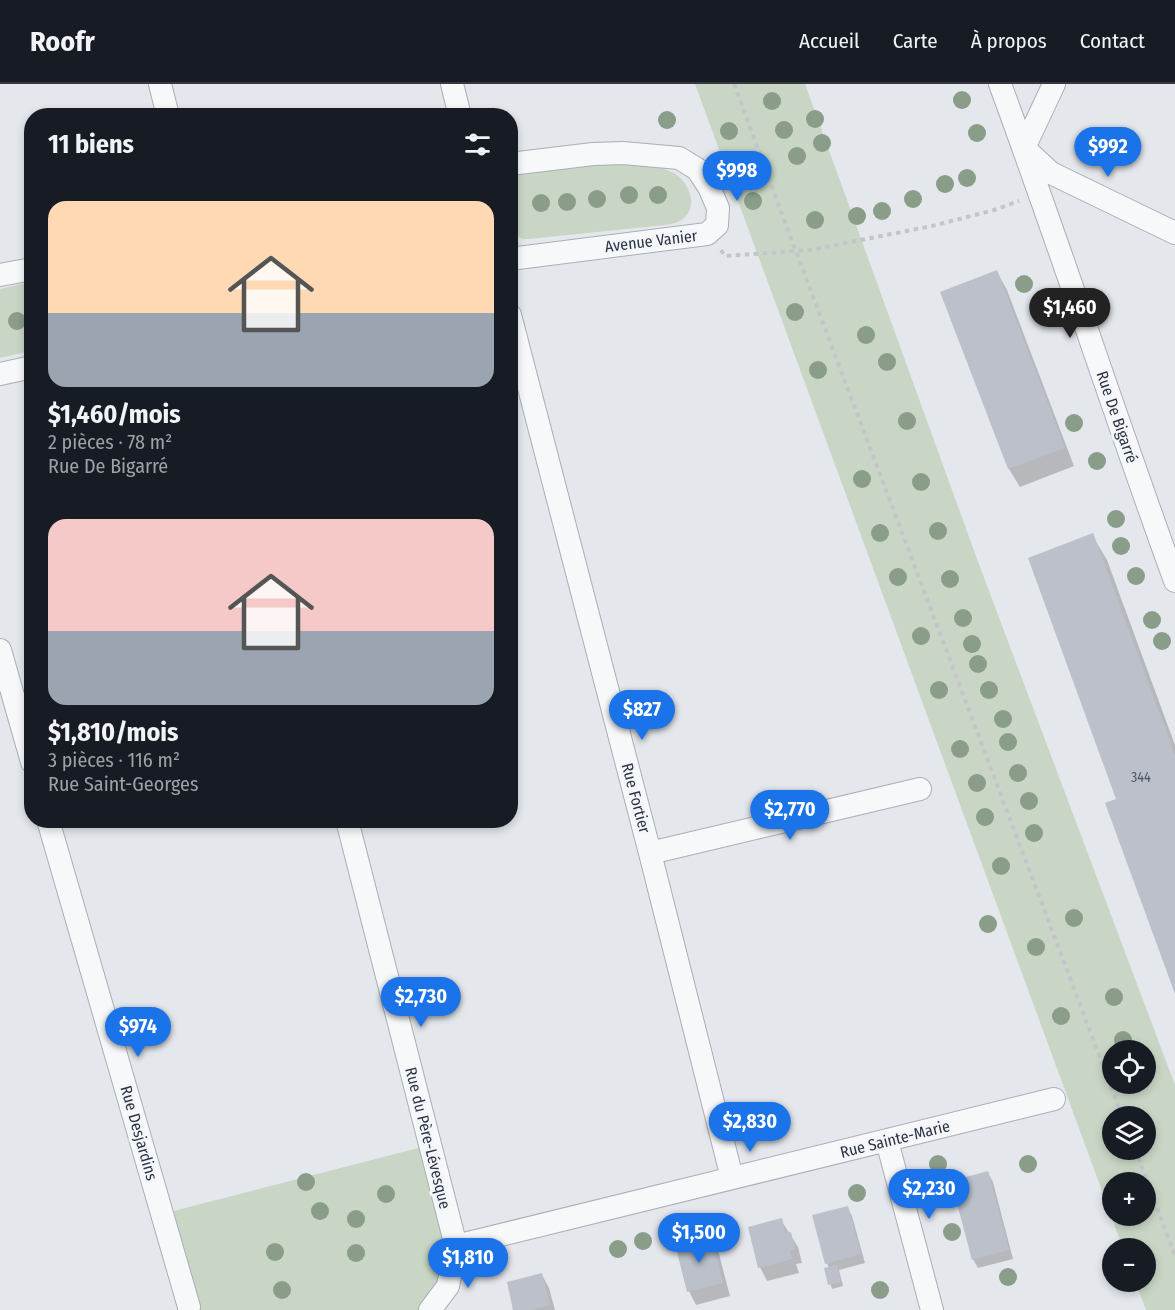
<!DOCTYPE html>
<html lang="fr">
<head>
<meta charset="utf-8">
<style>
	:root { --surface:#171b24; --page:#242831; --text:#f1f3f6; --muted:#9ea1a6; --line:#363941; --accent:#1a73e8 }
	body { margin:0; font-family:"Fira Sans Condensed",sans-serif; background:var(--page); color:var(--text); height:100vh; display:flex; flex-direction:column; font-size:22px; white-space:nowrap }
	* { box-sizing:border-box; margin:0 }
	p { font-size:20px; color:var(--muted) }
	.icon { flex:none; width:33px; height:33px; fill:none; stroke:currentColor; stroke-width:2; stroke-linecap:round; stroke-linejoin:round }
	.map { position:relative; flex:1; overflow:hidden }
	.drawer { position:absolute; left:24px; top:24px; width:494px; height:720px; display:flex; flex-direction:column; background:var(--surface); border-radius:24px; box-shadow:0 3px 9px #0003 }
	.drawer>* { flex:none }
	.tools { position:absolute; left:1102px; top:956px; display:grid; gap:12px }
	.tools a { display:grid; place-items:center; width:54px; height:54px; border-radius:50%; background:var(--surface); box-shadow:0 3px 9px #0003; font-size:30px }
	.price { position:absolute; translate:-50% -51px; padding:0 14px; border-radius:21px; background:var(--accent); color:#fff; font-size:20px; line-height:39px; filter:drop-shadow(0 2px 3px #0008) }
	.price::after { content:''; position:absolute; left:50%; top:36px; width:18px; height:14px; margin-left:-9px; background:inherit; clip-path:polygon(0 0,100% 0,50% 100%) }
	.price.selected { background:#222; color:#fff }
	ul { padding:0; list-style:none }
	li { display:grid; align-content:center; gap:12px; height:318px; padding:0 24px }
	li span { display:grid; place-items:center; height:186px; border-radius:18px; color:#555 }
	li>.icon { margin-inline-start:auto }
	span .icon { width:108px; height:108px; fill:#fffc; stroke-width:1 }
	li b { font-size:26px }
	h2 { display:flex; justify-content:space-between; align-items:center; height:72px; padding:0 24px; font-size:26px }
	header { display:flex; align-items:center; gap:36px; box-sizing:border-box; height:84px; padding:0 30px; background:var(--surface); border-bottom:2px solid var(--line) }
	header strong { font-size:28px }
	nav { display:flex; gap:33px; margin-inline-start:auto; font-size:21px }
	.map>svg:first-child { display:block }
	.green { fill:#c9d6c5; fill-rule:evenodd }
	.shadow { fill:#0003 }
	.building { fill:#bbc0ca }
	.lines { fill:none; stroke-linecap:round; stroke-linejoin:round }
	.street-casing { stroke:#a9aeb7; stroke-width:24 }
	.path { stroke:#c2c5cb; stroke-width:4; stroke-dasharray:4.5 4.5; stroke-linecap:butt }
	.street { stroke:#f7f8fa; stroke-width:22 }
	.tree { fill:#899d89 }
	.labels { text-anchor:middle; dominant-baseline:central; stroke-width:6; stroke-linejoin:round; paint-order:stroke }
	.number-label { font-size:14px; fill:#4f5766 }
	.street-label { font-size:16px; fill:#2b3445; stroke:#f4f6f9 }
</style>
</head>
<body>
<header>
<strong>Roofr</strong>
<nav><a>Accueil</a><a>Carte</a><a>À propos</a><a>Contact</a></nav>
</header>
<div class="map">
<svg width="1175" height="1226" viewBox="0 0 1175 1226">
	<rect width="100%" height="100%" fill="#e4e7ec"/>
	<path class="green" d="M 695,0 L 805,0 L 977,475 L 1175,1001 L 1175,1226 L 1146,1226 L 1135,1197 L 1146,1197 L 1146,1164 L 1123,1164 ZM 1113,966 L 1146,966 L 1146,999 L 1113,999 ZM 1113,1032 L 1146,1032 L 1146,1065 L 1113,1065 ZM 1113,1098 L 1146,1098 L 1146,1131 L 1113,1131 Z
		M 616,78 C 633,80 657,81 672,88 C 687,95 698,118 686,132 C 681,138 673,140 665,141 L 529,155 L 523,155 L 519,153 L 510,121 L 510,88 Z
		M 31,198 L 31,267 L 0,274 L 0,205 Z
		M 430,1061 L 456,1162 L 430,1226 L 200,1226 L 189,1223 L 162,1130 Z"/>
	<path class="shadow" d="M 997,188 L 1007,206 L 1074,382 L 1020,403 L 1009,385 L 942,209 Z
		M 1092,451 L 1107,476 L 1175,661 L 1175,906 L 1118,716 Z
		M 988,1089 L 993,1098 L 1013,1175 L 978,1184 L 973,1175 Z
		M 847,1123 L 852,1132 L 865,1179 L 839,1186 L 843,1202 L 832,1205 L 826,1185 L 829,1184 L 827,1179 Z
		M 781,1136 L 798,1163 L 802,1179 L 796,1180 L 799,1189 L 767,1197 L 760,1183 Z
		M 710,1152 L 718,1166 L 730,1212 L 696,1221 L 689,1207 Z
		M 542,1191 L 549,1204 L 555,1226 L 515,1226 Z"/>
	<path class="building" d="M 997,186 L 1065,364 L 1008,385 L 940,208 Z
		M 1093,449 L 1175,671 L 1175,910 L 1105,719 L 1116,715 L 1028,474 Z
		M 988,1087 L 1009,1166 L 972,1176 L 951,1097 Z
		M 848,1122 L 861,1170 L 825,1180 L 812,1131 Z
		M 782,1134 L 785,1149 L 791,1148 L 795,1165 L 790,1167 L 792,1175 L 758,1184 L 748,1143 Z
		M 711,1151 L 723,1199 L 687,1208 L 675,1160 Z
		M 837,1181 L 841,1198 L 828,1201 L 824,1184 Z
		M 542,1189 L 550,1221 L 531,1226 L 513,1226 L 507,1198 Z"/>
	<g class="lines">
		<defs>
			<path id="street" d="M 160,0 L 168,32
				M 452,0 L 460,32
				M 1000,0 C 1061,165 1115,332 1175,497
				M 1054,0 L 1024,64 L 1051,89 L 1175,149
				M 510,80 L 593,70 L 623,69 L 679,74 L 697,85 L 709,103 L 718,124 L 717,141 L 707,150 L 510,175
				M 0,191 L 32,185
				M 510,231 L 650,769 L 732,1094
				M 0,290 L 32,283
				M 0,566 L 32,678
				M 48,736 L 189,1223
				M 347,736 L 456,1162 L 448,1202 L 430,1226
				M 650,769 L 920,705
				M 887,1057 L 932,1226
				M 456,1162 L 1054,1015"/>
		</defs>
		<use href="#street" class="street-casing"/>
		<path class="path" d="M 734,0 L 786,141 L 1122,1032
			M 721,166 L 725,172 L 810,166 L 932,142 L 994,126 L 1019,117
			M 1135,1065 L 1175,1172"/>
		<use href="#street" class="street"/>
	</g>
	<g class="tree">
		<circle cx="962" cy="16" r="9"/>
		<circle cx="772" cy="17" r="9"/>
		<circle cx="815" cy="35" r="9"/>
		<circle cx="667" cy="36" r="9"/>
		<circle cx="784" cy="46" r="9"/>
		<circle cx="729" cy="47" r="9"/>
		<circle cx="977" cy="49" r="9"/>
		<circle cx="822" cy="59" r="9"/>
		<circle cx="797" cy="72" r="9"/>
		<circle cx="740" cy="83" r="9"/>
		<circle cx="967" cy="94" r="9"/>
		<circle cx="945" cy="100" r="9"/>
		<circle cx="629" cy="111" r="9"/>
		<circle cx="658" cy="111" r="9"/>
		<circle cx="597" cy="115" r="9"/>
		<circle cx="913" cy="115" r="9"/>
		<circle cx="753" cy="117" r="9"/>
		<circle cx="567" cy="118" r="9"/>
		<circle cx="541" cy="119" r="9"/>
		<circle cx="882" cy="127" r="9"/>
		<circle cx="857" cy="132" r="9"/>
		<circle cx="815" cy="136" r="9"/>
		<circle cx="1024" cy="200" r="9"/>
		<circle cx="795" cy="228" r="9"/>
		<circle cx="17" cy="237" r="9"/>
		<circle cx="866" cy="251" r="9"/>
		<circle cx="887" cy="278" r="9"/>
		<circle cx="818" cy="286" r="9"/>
		<circle cx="907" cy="337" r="9"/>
		<circle cx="1074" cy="339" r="9"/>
		<circle cx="1097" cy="377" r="9"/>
		<circle cx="862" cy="395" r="9"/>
		<circle cx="921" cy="398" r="9"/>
		<circle cx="1116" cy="435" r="9"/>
		<circle cx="938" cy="447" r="9"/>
		<circle cx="880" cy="449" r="9"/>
		<circle cx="1121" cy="462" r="9"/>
		<circle cx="1136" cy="492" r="9"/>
		<circle cx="898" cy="493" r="9"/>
		<circle cx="950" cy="495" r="9"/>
		<circle cx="963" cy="534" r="9"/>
		<circle cx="1152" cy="536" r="9"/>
		<circle cx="921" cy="552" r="9"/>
		<circle cx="1162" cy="557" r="9"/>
		<circle cx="972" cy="560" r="9"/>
		<circle cx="978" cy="580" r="9"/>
		<circle cx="939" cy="606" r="9"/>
		<circle cx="989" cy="606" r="9"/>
		<circle cx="1003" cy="635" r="9"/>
		<circle cx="1008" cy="658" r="9"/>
		<circle cx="960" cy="665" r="9"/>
		<circle cx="1018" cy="689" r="9"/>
		<circle cx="977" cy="699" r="9"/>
		<circle cx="1029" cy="717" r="9"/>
		<circle cx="985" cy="733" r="9"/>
		<circle cx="1034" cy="749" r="9"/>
		<circle cx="1001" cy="782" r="9"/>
		<circle cx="1074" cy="834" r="9"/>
		<circle cx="988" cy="840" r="9"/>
		<circle cx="1036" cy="863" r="9"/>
		<circle cx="1114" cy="913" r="9"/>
		<circle cx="1061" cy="932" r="9"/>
		<circle cx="1123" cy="956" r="9"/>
		<circle cx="938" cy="1080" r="9"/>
		<circle cx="1028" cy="1080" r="9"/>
		<circle cx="306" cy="1098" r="9"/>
		<circle cx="857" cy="1109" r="9"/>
		<circle cx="386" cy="1110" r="9"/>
		<circle cx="320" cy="1127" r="9"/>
		<circle cx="356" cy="1135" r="9"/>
		<circle cx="952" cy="1148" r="9"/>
		<circle cx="643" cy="1157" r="9"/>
		<circle cx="618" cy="1165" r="9"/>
		<circle cx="275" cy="1168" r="9"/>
		<circle cx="356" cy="1169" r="9"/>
		<circle cx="1008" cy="1193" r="9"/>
		<circle cx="282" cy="1206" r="9"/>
		<circle cx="880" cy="1206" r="9"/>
	</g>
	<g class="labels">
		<g class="number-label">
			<text x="1141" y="693">344</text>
		</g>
		<g class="street-label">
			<text transform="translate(651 157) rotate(-7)">Avenue Vanier</text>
			<text transform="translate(1117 333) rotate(71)">Rue De Bigarré</text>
			<text transform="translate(636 714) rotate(75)">Rue Fortier</text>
			<text transform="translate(139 1049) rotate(74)">Rue Desjardins</text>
			<text transform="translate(428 1054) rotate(76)">Rue du Père-Lévesque</text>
			<text transform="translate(895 1055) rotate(-14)">Rue Sainte-Marie</text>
		</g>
	</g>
</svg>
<div class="tools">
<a><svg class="icon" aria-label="locate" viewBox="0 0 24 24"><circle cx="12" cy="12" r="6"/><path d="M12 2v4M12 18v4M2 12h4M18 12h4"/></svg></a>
<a><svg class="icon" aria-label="layers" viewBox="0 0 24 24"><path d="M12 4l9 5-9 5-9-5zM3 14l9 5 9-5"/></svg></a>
<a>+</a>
<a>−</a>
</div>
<b class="price" style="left:1108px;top:94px">$992</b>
<b class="price" style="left:737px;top:118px">$998</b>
<b class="price selected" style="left:1070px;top:255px">$1,460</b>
<b class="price" style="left:642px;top:657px">$827</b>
<b class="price" style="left:790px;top:757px">$2,770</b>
<b class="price" style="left:421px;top:944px">$2,730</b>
<b class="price" style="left:138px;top:974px">$974</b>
<b class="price" style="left:750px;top:1069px">$2,830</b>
<b class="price" style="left:929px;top:1136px">$2,230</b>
<b class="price" style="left:699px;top:1180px">$1,500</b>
<b class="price" style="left:468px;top:1205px">$1,810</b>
<section class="drawer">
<h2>11 biens<svg class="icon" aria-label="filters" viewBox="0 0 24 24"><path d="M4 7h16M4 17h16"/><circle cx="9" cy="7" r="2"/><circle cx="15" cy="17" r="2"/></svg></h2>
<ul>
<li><span style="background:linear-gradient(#ffd9b3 60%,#9aa5b1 0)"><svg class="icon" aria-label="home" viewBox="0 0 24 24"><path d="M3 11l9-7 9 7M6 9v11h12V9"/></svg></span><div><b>$1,460/mois</b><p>2 pièces · 78 m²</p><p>Rue De Bigarré</p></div></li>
<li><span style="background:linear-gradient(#f6c9c9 60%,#9aa5b1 0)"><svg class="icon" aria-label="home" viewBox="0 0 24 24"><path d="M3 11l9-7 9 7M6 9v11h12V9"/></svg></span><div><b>$1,810/mois</b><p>3 pièces · 116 m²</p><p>Rue Saint-Georges</p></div></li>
</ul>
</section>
</div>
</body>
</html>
